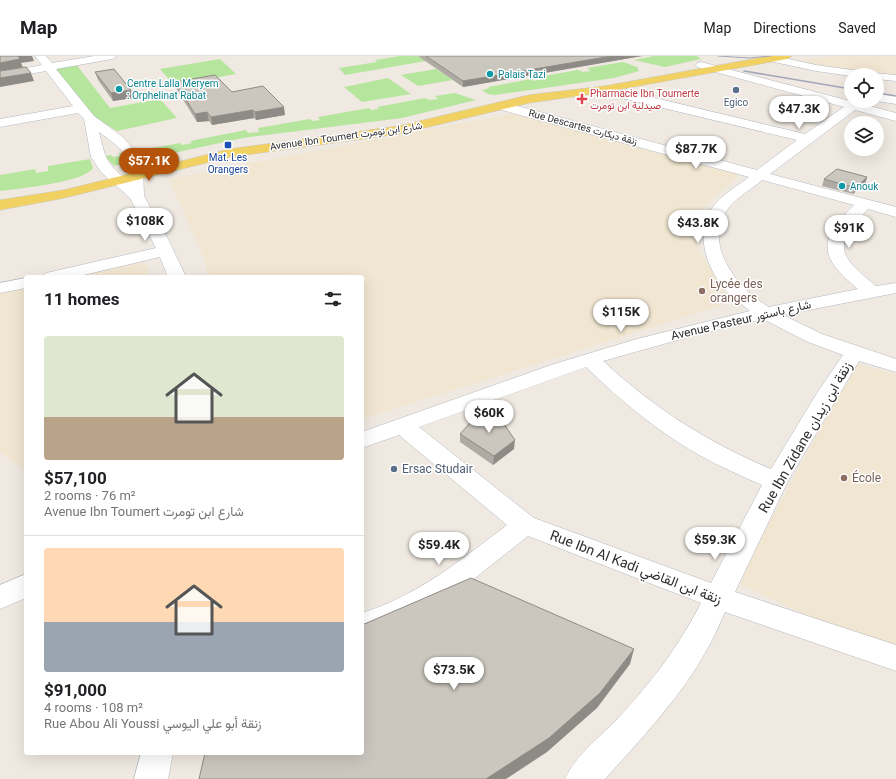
<!DOCTYPE html>
<html lang="en">
<head>
<meta charset="utf-8">
<style>
	:root { --surface:#fff; --page:#f2f2f2; --text:#202124; --muted:#757577; --line:#e0e0e0; --accent:#b45309 }
	body { margin:0; font-family:Roboto,Vazirmatn,sans-serif; background:var(--page); color:var(--text); height:100vh; display:flex; flex-direction:column; font-size:15px; white-space:nowrap }
	* { box-sizing:border-box; margin:0 }
	p { font-size:13px; color:var(--muted) }
	.icon { flex:none; width:22px; height:22px; fill:none; stroke:currentColor; stroke-width:2; stroke-linecap:round; stroke-linejoin:round }
	.map { position:relative; flex:1; overflow:hidden }
	.details { position:absolute; left:24px; top:219px; width:340px; height:480px; display:flex; flex-direction:column; background:var(--surface); border-radius:4px; box-shadow:0 4px 16px #0002 }
	.details>* { flex:none }
	.controls { position:absolute; left:844px; top:12px; display:grid; gap:8px }
	.controls a { display:grid; place-items:center; width:40px; height:40px; border-radius:50%; background:var(--surface); box-shadow:0 4px 16px #0002; font-size:20px }
	.price { position:absolute; translate:-50% -34px; padding:0 9px; border-radius:14px; background:#fff; color:#222; font-size:13px; line-height:26px; filter:drop-shadow(0 1px 2px #0008) }
	.price::after { content:''; position:absolute; left:50%; top:24px; width:12px; height:9px; margin-left:-6px; background:inherit; clip-path:polygon(0 0,100% 0,50% 100%) }
	.price.current { background:var(--accent); color:#fff }
	ul { padding:0; list-style:none }
	li { display:grid; align-content:center; gap:8px; height:212px; padding:0 20px }
	li+li { border-top:1px solid var(--line) }
	li span { display:grid; place-items:center; height:124px; border-radius:4px; color:#555 }
	li>.icon { margin-inline-start:auto }
	span .icon { width:72px; height:72px; fill:#fffc; stroke-width:1 }
	li b { font-size:17px }
	h2 { display:flex; justify-content:space-between; align-items:center; height:48px; padding:0 20px; font-size:17px }
	header { display:flex; align-items:center; gap:24px; box-sizing:border-box; height:56px; padding:0 20px; background:var(--surface); border-bottom:1px solid var(--line) }
	header strong { font-size:19px }
	nav { display:flex; gap:22px; margin-inline-start:auto; font-size:14px }
	.map>svg:first-child { display:block }
	.education { fill:#f0e6d1 }
	.green { fill:#b6e59e }
	.lines { fill:none; stroke-linecap:round; stroke-linejoin:round }
	.minor-casing { stroke:#b4b7c1; stroke-width:1 }
	.major-casing { stroke:#c9c9c9; stroke-width:1 }
	.minor { fill:#fff; fill-rule:evenodd }
	.major { fill:#f2d163; fill-rule:evenodd }
	.tram { stroke:#a3a6b8; stroke-width:1 }
	.rail { stroke:#a3a6b8; stroke-width:1.5 }
	.wall { fill:#afaba4 }
	.shaded-wall { fill:#8e8b86 }
	.building { fill:#cbc7bf; stroke:#8e8b86 }
	.culture-dot { fill:#0f9aa8; stroke:#fff; stroke-width:1.5 }
	.service-dot { fill:#5c6f8a; stroke:#fff; stroke-width:1.5 }
	.health-dot { fill:#e0444e; stroke:#fff; stroke-width:1.5 }
	.transit-dot { fill:#1a4fb4; stroke:#fff; stroke-width:1.5 }
	.education-dot { fill:#8d6e63; stroke:#fff; stroke-width:1.5 }
	.labels { text-anchor:middle; dominant-baseline:central; stroke-width:3; stroke-linejoin:round; paint-order:stroke }
	.far-culture-label { font-size:10px; fill:#0d838f; stroke:#fff; text-anchor:start }
	.far-health-label { font-size:10px; fill:#be3a42; stroke:#fff; text-anchor:start }
	.far-service-label { font-size:10px; fill:#4e5e75; stroke:#fff }
	.far-street-label { font-size:10px; fill:#2e2e2e; stroke:#fff }
	.far-transit-label { font-size:10px; fill:#164399; stroke:#fff }
	.education-label { font-size:12px; fill:#785e54; stroke:#fff; text-anchor:start }
	.street-label { font-size:12px; fill:#2e2e2e; stroke:#fff }
	.service-label { font-size:12px; fill:#4e5e75; stroke:#fff; text-anchor:start }
	.near-street-label { font-size:14px; fill:#2e2e2e; stroke:#fff }
</style>
</head>
<body>
<header>
<strong>Map</strong>
<nav><a>Map</a><a>Directions</a><a>Saved</a></nav>
</header>
<div class="map">
<svg width="896" height="723" viewBox="0 0 896 723">
	<rect width="100%" height="100%" fill="#efe9e1"/>
	<path class="education" d="M 840,0 L 896,0 L 896,20 L 789,5 Z
		M 514,57 L 739,119 L 697,157 L 697,191 L 732,246 L 362,363 L 362,221 L 209,221 L 203,200 L 169,123 Z
		M 145,206 L 151,221 L 71,221 Z
		M 26,231 L 26,415 L 0,396 L 0,236 Z
		M 856,307 L 896,319 L 896,603 L 737,526 Z"/>
	<path class="green" d="M 400,0 L 418,0 L 426,5 L 345,19 L 339,12 L 377,6 L 375,4 Z
		M 654,0 L 697,0 L 701,3 L 665,11 L 634,4 Z
		M 220,3 L 236,18 L 174,29 L 160,13 Z
		M 623,6 L 637,11 L 639,15 L 614,22 L 495,39 L 488,38 L 482,34 L 490,32 L 488,31 L 531,23 L 534,25 L 541,23 L 538,21 L 578,14 L 583,16 L 591,15 L 587,12 Z
		M 76,8 L 110,52 L 160,43 L 177,62 L 117,75 L 94,61 L 52,11 Z
		M 436,13 L 453,24 L 418,30 L 401,19 Z
		M 388,22 L 411,38 L 362,46 L 344,31 Z
		M 455,37 L 476,44 L 402,62 L 243,82 L 155,101 L 150,101 L 142,94 L 180,87 L 182,89 L 192,87 L 190,85 L 246,74 L 248,77 L 259,76 L 258,72 L 310,63 L 313,65 L 320,64 L 318,61 L 369,52 L 371,54 L 379,53 L 377,51 L 425,42 L 429,44 L 438,43 L 435,40 Z
		M 125,96 L 127,107 L 114,110 L 105,100 L 111,99 L 113,101 L 120,100 L 119,97 Z
		M 90,103 L 93,112 C 85,126 18,133 0,135 L 0,119 L 35,113 L 36,117 L 48,115 L 48,110 Z"/>
	<g class="lines">
		<defs>
			<path id="minor" d="M 35,0 L 46,0 L 52,7 L 94,0 L 117,0 L 112,3 L 56,13 L 94,60 L 123,81 L 139,100 L 143,109 L 144,140 L 168,183 L 186,221 L 168,221 L 160,201 L 75,221 L 43,221 L 46,217 L 156,192 L 130,142 L 101,116 L 91,101 L 84,63 L 78,57 L 0,71 L 0,63 L 73,50 L 46,15 L 0,23 L 0,17 L 42,9 ZM 99,76 C 110,84 127,95 129,109 C 130,114 129,121 129,126 C 106,106 106,105 99,76 Z
				M 765,0 L 775,0 L 816,9 L 874,17 L 896,19 L 896,25 L 877,23 L 877,19 L 851,20 L 816,15 L 765,4 L 764,2 Z
				M 701,6 L 896,57 L 896,65 L 855,54 L 770,118 L 896,151 L 896,161 L 868,153 C 831,190 839,200 876,230 L 896,227 L 896,237 L 783,259 L 822,278 L 896,303 L 896,316 L 859,305 L 788,425 L 735,536 L 896,589 L 896,615 L 725,556 C 719,569 713,584 705,597 C 679,643 640,684 605,723 L 565,723 C 576,698 603,679 621,659 C 654,623 679,590 701,547 L 528,480 L 450,542 L 395,570 L 362,581 L 362,557 C 417,540 462,503 507,469 L 399,379 L 362,392 L 362,376 L 554,308 L 637,283 L 750,255 C 744,250 737,245 731,240 C 707,217 692,176 715,148 C 724,137 738,130 749,121 L 498,53 L 496,50 L 502,46 L 757,114 L 797,84 L 617,41 L 601,35 L 599,33 L 605,30 L 805,78 L 844,51 L 697,11 L 696,9 L 697,7 ZM 762,124 L 854,149 C 817,185 819,201 858,233 L 769,251 C 740,235 704,191 725,157 C 733,143 750,135 762,124 ZM 763,263 L 808,286 L 843,299 L 817,337 L 771,413 C 707,386 655,353 603,305 L 692,280 ZM 586,311 C 621,345 658,376 701,400 C 721,411 742,420 762,429 L 711,527 L 534,462 L 419,371 Z
				M 877,37 L 896,40 L 896,48 L 877,45 Z
				M 26,222 L 26,232 L 0,237 L 0,227 Z
				M 26,518 L 26,542 L 0,553 L 0,529 Z
				M 141,697 L 173,697 L 168,723 L 134,723 Z"/>
			<path id="major" d="M 769,0 L 792,0 L 787,3 L 605,36 L 529,47 L 399,78 L 230,101 L 64,142 L 0,154 L 0,144 L 64,134 L 230,93 L 399,70 L 529,39 L 605,30 Z"/>
		</defs>
		<use href="#minor" class="minor-casing"/>
		<use href="#major" class="major-casing"/>
		<use href="#minor" class="minor"/>
		<use href="#major" class="major"/>
		<path class="tram" d="M 718,0 L 749,2 L 771,0"/>
		<path class="rail" d="M 744,15 L 851,33
			M 877,37 L 896,40"/>
	</g>
	<path class="wall" d="M 418,0 L 642,0 L 463,31 Z
		M 95,16 L 133,42 L 113,45 L 98,24 Z
		M 175,26 L 232,36 L 285,59 L 256,64 L 254,62 L 212,69 L 209,65 L 197,66 L 177,34 Z
		M 867,121 L 865,128 L 853,138 L 822,130 L 824,123 Z
		M 460,378 L 514,393 L 493,409 L 460,386 Z"/>
	<path class="shaded-wall" d="M 17,0 L 32,0 L 34,5 L 21,7 L 23,11 L 0,17 L 0,7 Z
		M 612,0 L 642,0 L 463,31 L 463,25 Z
		M 31,17 L 34,25 L 0,31 L 0,22 Z
		M 131,34 L 133,42 L 113,45 L 111,37 Z
		M 284,51 L 285,59 L 256,64 L 255,56 Z
		M 253,54 L 254,62 L 212,69 L 211,61 Z
		M 207,56 L 209,65 L 197,66 L 195,58 Z
		M 867,121 L 865,128 L 853,138 L 856,132 Z
		M 515,384 L 514,393 L 493,409 L 494,400 Z
		M 634,593 L 630,608 L 597,652 L 547,696 L 506,723 L 486,723 Z"/>
	<path class="building" d="M 0,0 L 18,0 L 20,3 L 0,7 Z
		M 426,0 L 612,0 L 463,25 Z
		M 26,11 L 31,17 L 0,22 L 0,15 Z
		M 114,13 L 131,34 L 111,37 L 95,16 Z
		M 215,19 L 232,36 L 263,30 L 284,51 L 255,56 L 253,54 L 211,61 L 207,56 L 195,58 L 175,26 Z
		M 837,113 L 867,121 L 856,132 L 824,123 Z
		M 497,358 L 515,384 L 494,400 L 460,378 L 470,367 L 482,361 Z
		M 471,522 L 634,593 L 600,637 L 549,682 L 486,723 L 199,723 L 205,697 L 362,697 L 362,569 Z"/>
	<g class="culture-dot">
		<circle cx="490" cy="18" r="4"/>
		<circle cx="119" cy="33" r="4"/>
		<circle cx="842" cy="130" r="4"/>
	</g>
	<g class="service-dot">
		<circle cx="736" cy="34" r="4"/>
		<circle cx="394" cy="413" r="4"/>
	</g>
	<path class="health-dot" d="M580 37h4v4h4v4h-4v4h-4v-4h-4v-4h4z"/>
	<rect class="transit-dot" x="224" y="85" width="8" height="8" rx="2"/>
	<g class="education-dot">
		<circle cx="702" cy="235" r="4"/>
		<circle cx="844" cy="422" r="4"/>
	</g>
	<g class="labels">
		<g class="far-culture-label">
			<text x="498" y="18">Palais Tazi</text>
			<text x="127" y="27">Centre Lalla Meryem<tspan x="127" dy="12">: Orphelinat Rabat</tspan></text>
			<text x="850" y="130">Anouk</text>
		</g>
		<g class="far-health-label">
			<text x="590" y="37">Pharmacie Ibn Toumerte<tspan x="590" dy="12">صيدلية ابن تومرت</tspan></text>
		</g>
		<g class="far-service-label">
			<text x="736" y="46">Egico</text>
		</g>
		<g class="far-street-label">
			<text transform="translate(583 71) rotate(15)">Rue Descartes زنقة ديكارت</text>
			<text transform="translate(346 80) rotate(-8)">Avenue Ibn Toumert شارع ابن تومرت</text>
		</g>
		<g class="far-transit-label">
			<text x="228" y="101">Mat. Les<tspan x="228" dy="12">Orangers</tspan></text>
		</g>
		<g class="education-label">
			<text x="710" y="228">Lycée des<tspan x="710" dy="14">orangers</tspan></text>
			<text x="852" y="422">École</text>
		</g>
		<g class="street-label">
			<text transform="translate(741 264) rotate(-13)">Avenue Pasteur شارع باستور</text>
		</g>
		<g class="service-label">
			<text x="402" y="413">Ersac Studair</text>
		</g>
		<g class="near-street-label">
			<text transform="translate(805 381) rotate(-60)">Rue Ibn Zidane زنقة ابن زيدان</text>
			<text transform="translate(636 511) rotate(21)">Rue Ibn Al Kadi زنقة ابن القاضي</text>
		</g>
	</g>
</svg>
<div class="controls">
<a><svg class="icon" aria-label="locate" viewBox="0 0 24 24"><circle cx="12" cy="12" r="6"/><path d="M12 2v4M12 18v4M2 12h4M18 12h4"/></svg></a>
<a><svg class="icon" aria-label="layers" viewBox="0 0 24 24"><path d="M12 4l9 5-9 5-9-5zM3 14l9 5 9-5"/></svg></a>
</div>
<b class="price" style="left:799px;top:74px">$47.3K</b>
<b class="price" style="left:696px;top:114px">$87.7K</b>
<b class="price current" style="left:149px;top:126px">$57.1K</b>
<b class="price" style="left:145px;top:186px">$108K</b>
<b class="price" style="left:698px;top:188px">$43.8K</b>
<b class="price" style="left:849px;top:193px">$91K</b>
<b class="price" style="left:621px;top:277px">$115K</b>
<b class="price" style="left:489px;top:378px">$60K</b>
<b class="price" style="left:715px;top:505px">$59.3K</b>
<b class="price" style="left:439px;top:510px">$59.4K</b>
<b class="price" style="left:454px;top:635px">$73.5K</b>
<section class="details">
<h2>11 homes<svg class="icon" aria-label="filters" viewBox="0 0 24 24"><path d="M4 7h16M4 17h16"/><circle cx="9" cy="7" r="2"/><circle cx="15" cy="17" r="2"/></svg></h2>
<ul>
<li><span style="background:linear-gradient(#dfe7d0 65%,#b9a48a 0)"><svg class="icon" aria-label="home" viewBox="0 0 24 24"><path d="M3 11l9-7 9 7M6 9v11h12V9"/></svg></span><div><b>$57,100</b><p>2 rooms · 76 m²</p><p>Avenue Ibn Toumert شارع ابن تومرت</p></div></li>
<li><span style="background:linear-gradient(#ffd9b3 60%,#9aa5b1 0)"><svg class="icon" aria-label="home" viewBox="0 0 24 24"><path d="M3 11l9-7 9 7M6 9v11h12V9"/></svg></span><div><b>$91,000</b><p>4 rooms · 108 m²</p><p>Rue Abou Ali Youssi زنقة أبو علي اليوسي</p></div></li>
</ul>
</section>
</div>
</body>
</html>
